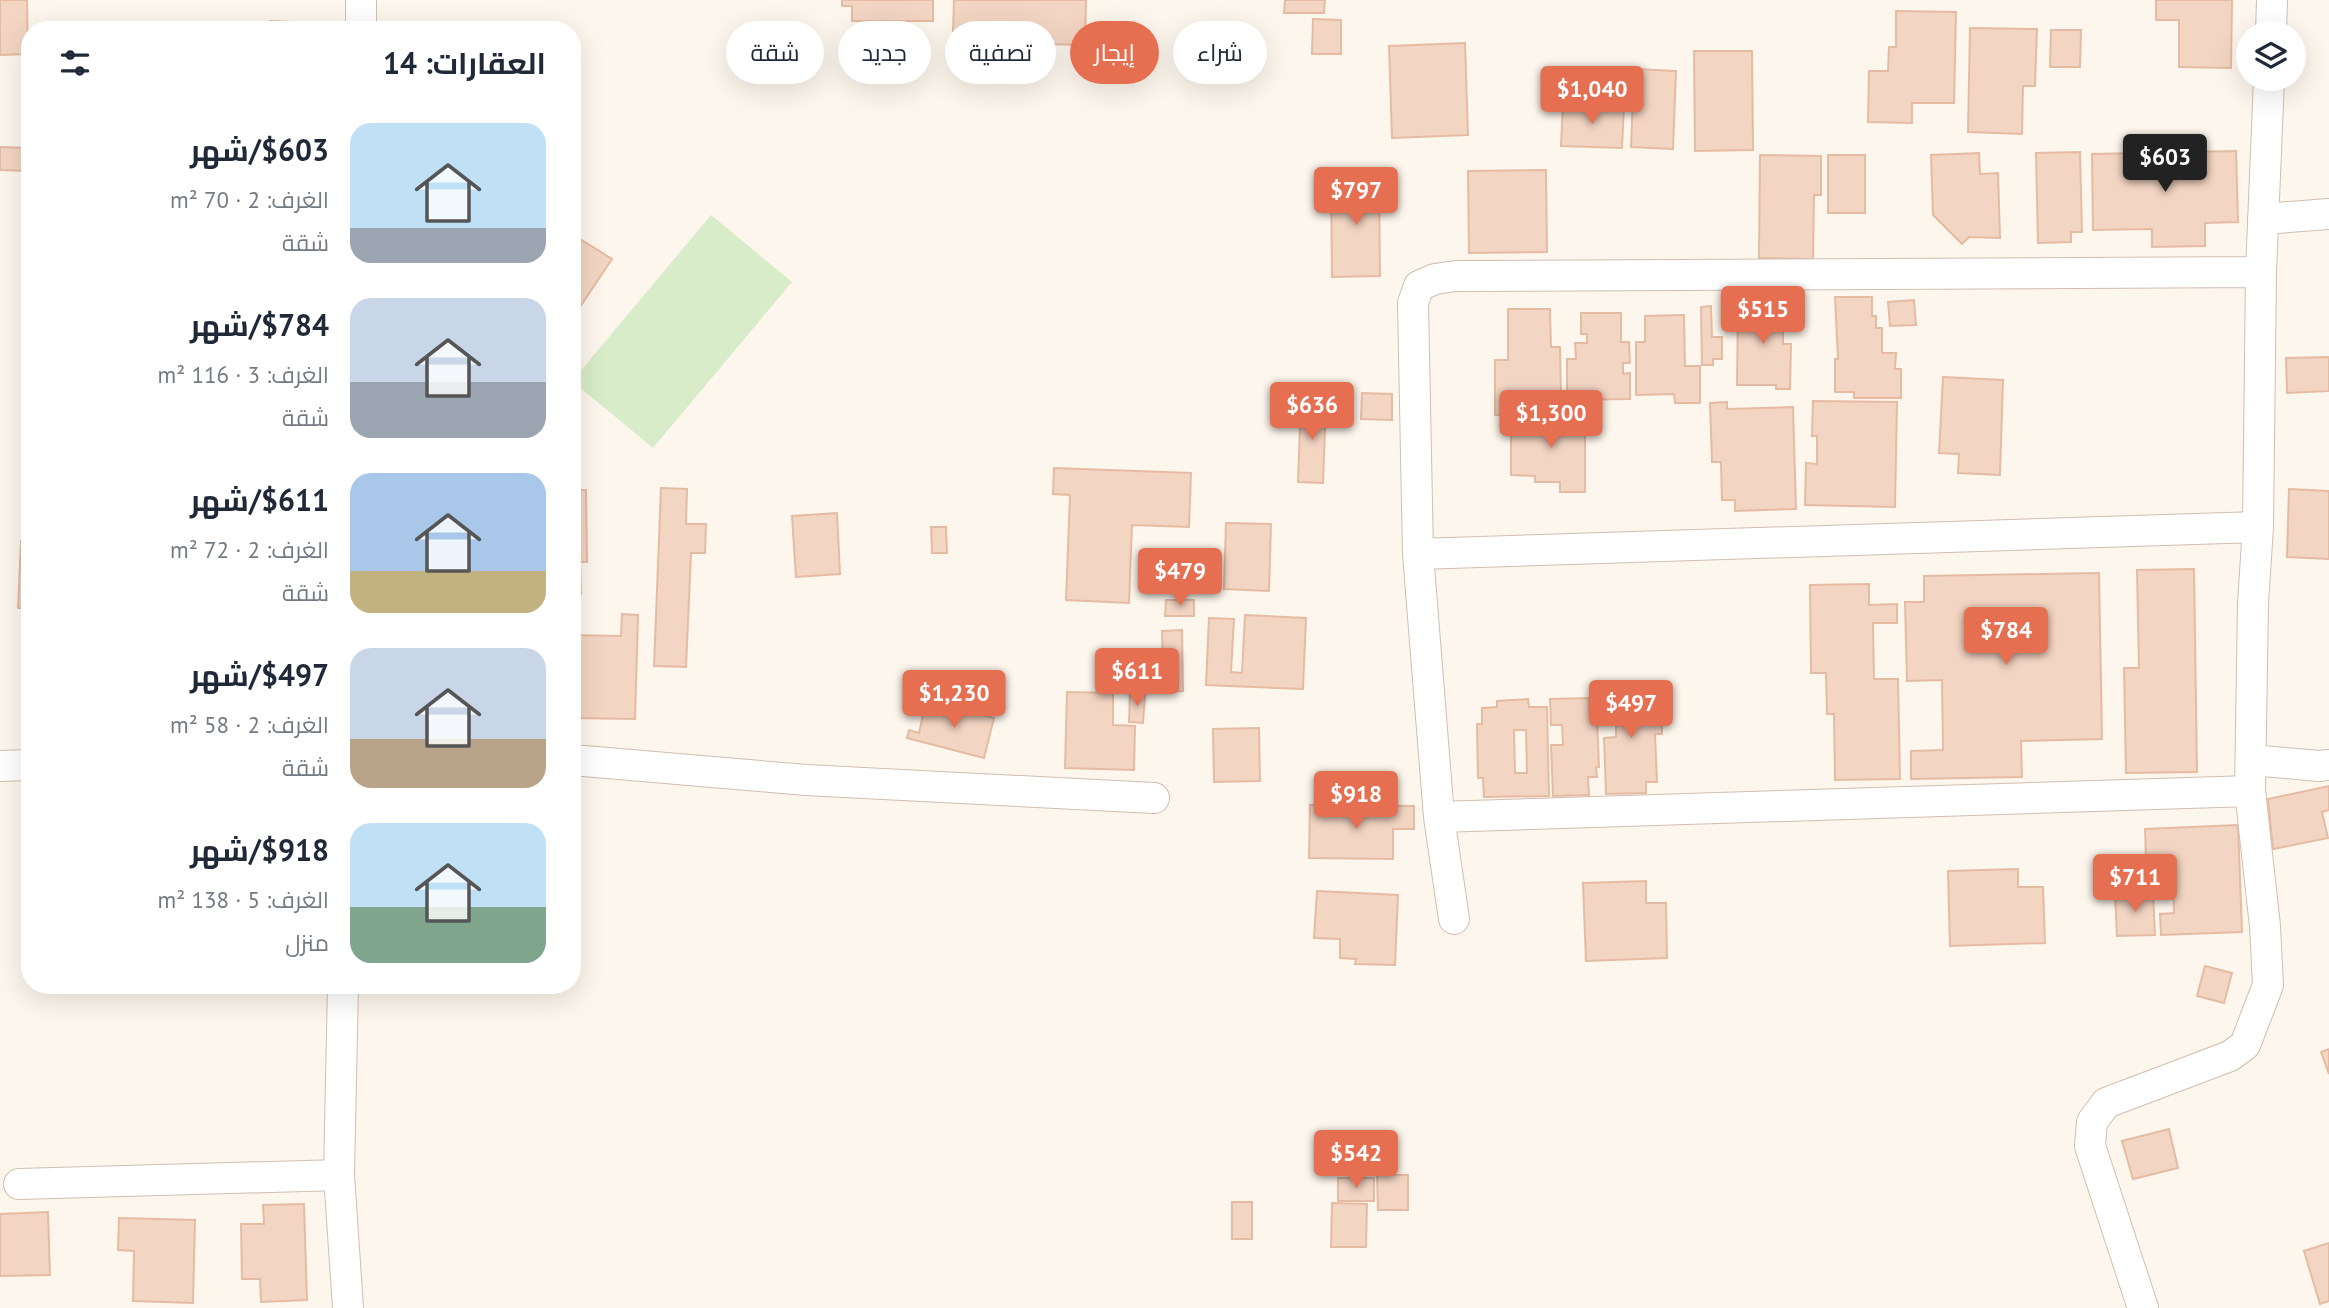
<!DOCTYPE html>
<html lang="ar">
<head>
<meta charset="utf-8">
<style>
	:root { --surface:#fff; --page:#f6f6f7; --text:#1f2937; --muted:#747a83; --accent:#e76f51 }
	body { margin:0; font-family:"PT Sans",Cairo,sans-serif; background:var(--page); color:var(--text); direction:rtl; height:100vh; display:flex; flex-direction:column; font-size:26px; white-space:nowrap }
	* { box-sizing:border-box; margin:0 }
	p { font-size:23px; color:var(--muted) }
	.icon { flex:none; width:38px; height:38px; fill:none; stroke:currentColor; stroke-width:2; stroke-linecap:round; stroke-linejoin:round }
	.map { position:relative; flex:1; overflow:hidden; direction:ltr }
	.side { position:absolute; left:21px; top:21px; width:560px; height:973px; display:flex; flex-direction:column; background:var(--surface); border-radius:28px; box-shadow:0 7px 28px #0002; direction:rtl }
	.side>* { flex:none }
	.guide { position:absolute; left:602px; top:21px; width:665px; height:63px; direction:rtl; display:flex; gap:14px }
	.controls { position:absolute; left:2236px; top:21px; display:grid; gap:14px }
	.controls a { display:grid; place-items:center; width:70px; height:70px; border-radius:50%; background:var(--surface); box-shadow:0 7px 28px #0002; font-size:35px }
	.price { position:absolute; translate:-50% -60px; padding:0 16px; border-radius:7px; background:var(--accent); color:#fff; font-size:23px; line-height:46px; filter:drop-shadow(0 2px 4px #0008) }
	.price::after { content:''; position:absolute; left:50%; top:42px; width:21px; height:16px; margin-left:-10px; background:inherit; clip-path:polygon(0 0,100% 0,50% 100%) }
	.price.current { background:#222; color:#fff }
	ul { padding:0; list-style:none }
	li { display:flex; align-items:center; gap:21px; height:175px; padding:0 35px }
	li span { display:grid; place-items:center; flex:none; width:196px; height:140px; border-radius:21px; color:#555 }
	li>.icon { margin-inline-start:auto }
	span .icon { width:84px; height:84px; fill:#fffc; stroke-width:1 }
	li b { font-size:30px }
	h2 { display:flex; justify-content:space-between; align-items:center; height:84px; padding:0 35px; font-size:30px }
	.chip { padding:0 24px; border-radius:32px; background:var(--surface); box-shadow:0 7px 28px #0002; font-size:24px; line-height:63px }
	.chip.current { background:var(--accent); color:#fff }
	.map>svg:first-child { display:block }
	.green { fill:#d8ecc9 }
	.building { fill:#f3d5c3; stroke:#e6bba3; stroke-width:2; fill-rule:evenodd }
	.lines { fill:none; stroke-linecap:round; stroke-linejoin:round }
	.minor-casing { stroke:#d1beb0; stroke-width:32 }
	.minor { stroke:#fff; stroke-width:30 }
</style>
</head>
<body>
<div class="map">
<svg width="2329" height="1308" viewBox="0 0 2329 1308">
	<rect width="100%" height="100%" fill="#fdf6ec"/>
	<path class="green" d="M 711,215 L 792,282 L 653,448 L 572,381 Z"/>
	<path class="building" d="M 0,0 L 27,0 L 28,54 L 0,55 Z
		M 842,0 L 933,0 L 933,21 L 852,21 L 852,6 L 842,6 Z
		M 954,0 L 1086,0 L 1085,45 L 974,42 L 975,31 L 953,31 Z
		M 1285,0 L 1325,0 L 1324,13 L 1284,13 Z
		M 2156,0 L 2232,0 L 2231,68 L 2179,67 L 2179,20 L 2156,20 Z
		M 1896,11 L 1956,12 L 1954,103 L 1912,103 L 1912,123 L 1868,122 L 1869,71 L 1888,71 L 1889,47 L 1896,47 Z
		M 1313,19 L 1341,20 L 1341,54 L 1312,54 Z
		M 270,21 L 339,24 L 339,30 L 269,30 Z
		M 1970,28 L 2037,29 L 2035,86 L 2023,86 L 2022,134 L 1968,132 Z
		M 2051,30 L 2081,30 L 2080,67 L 2050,67 Z
		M 1465,43 L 1468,135 L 1392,138 L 1389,46 Z
		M 1694,51 L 1752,51 L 1753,150 L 1695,151 Z
		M 1634,69 L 1676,71 L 1673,149 L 1631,147 Z
		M 1563,103 L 1624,106 L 1622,148 L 1561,146 Z
		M 0,147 L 28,148 L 27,171 L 0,170 Z
		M 2236,151 L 2238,222 L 2205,223 L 2205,246 L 2152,247 L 2152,229 L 2093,230 L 2092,154 Z
		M 2080,152 L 2082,232 L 2071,232 L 2071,242 L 2038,243 L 2036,153 Z
		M 1979,153 L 1980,174 L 1998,173 L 2000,238 L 1969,237 L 1962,244 L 1933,215 L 1931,155 Z
		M 1760,155 L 1821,156 L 1821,195 L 1814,195 L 1813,259 L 1759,258 Z
		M 1828,155 L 1865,155 L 1865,213 L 1828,213 Z
		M 1546,170 L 1547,252 L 1469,253 L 1468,171 Z
		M 1379,177 L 1380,276 L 1332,277 L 1331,178 Z
		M 572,234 L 612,259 L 572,319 Z
		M 1835,297 L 1872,297 L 1872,316 L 1876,316 L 1876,328 L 1882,328 L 1882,353 L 1896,353 L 1895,369 L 1901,369 L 1901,398 L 1854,398 L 1854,392 L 1835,392 L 1835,359 L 1838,359 Z
		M 1914,300 L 1916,325 L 1890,326 L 1888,302 Z
		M 1738,302 L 1783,303 L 1783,344 L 1791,344 L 1790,389 L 1776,389 L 1776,385 L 1737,385 Z
		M 1711,306 L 1712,337 L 1722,337 L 1722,359 L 1713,359 L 1713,365 L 1702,365 L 1701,307 Z
		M 1508,309 L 1550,309 L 1551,347 L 1560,347 L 1561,398 L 1517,398 L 1517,415 L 1495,415 L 1495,360 L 1508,360 Z
		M 1581,313 L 1621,313 L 1621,342 L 1629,342 L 1630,363 L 1623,363 L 1623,374 L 1630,373 L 1630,399 L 1567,400 L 1567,359 L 1576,359 L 1575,343 L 1587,343 L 1587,334 L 1581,334 Z
		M 1684,315 L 1685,366 L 1700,366 L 1700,403 L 1675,403 L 1674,394 L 1636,395 L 1636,342 L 1645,342 L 1645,316 Z
		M 2329,357 L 2329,391 L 2287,393 L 2286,358 Z
		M 1943,377 L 2003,380 L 2000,475 L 1958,473 L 1959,454 L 1939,453 Z
		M 1362,393 L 1392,394 L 1392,420 L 1361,419 Z
		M 1301,400 L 1326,401 L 1323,483 L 1298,482 Z
		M 1813,401 L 1897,402 L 1895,507 L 1805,505 L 1806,463 L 1817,464 L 1817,436 L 1812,436 Z
		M 1727,402 L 1727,409 L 1793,407 L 1796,509 L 1735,511 L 1735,500 L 1722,500 L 1721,462 L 1712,462 L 1710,403 Z
		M 1534,412 L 1585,412 L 1585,492 L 1560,492 L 1560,482 L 1535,482 L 1535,476 L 1511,475 L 1511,425 L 1522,426 L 1523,421 L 1534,421 Z
		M 1054,468 L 1191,473 L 1189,527 L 1132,525 L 1129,603 L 1066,600 L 1070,495 L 1053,494 Z
		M 661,488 L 687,489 L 686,524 L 706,524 L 705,553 L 691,553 L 686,667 L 654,666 Z
		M 2289,489 L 2329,491 L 2329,559 L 2287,557 Z
		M 572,490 L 586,490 L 587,562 L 580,562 L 581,594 L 572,594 Z
		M 837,513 L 840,574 L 796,577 L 792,516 Z
		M 1226,523 L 1271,524 L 1269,591 L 1224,589 Z
		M 931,527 L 946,527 L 947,553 L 932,553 Z
		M 21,541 L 30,542 L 30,608 L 18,608 Z
		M 2194,569 L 2197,772 L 2126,773 L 2124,668 L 2139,668 L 2137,570 Z
		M 2099,573 L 2102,739 L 2021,741 L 2022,777 L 1911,779 L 1911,751 L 1943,750 L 1942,680 L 1907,681 L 1905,602 L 1924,602 L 1924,576 Z
		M 1869,584 L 1869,605 L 1897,604 L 1897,623 L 1873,623 L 1874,679 L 1898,679 L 1900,779 L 1835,780 L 1834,714 L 1827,714 L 1826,673 L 1811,673 L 1810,585 Z
		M 1166,600 L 1194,600 L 1194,616 L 1165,616 Z
		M 622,614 L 638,615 L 635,719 L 572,718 L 572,635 L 621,636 Z
		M 1245,615 L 1306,618 L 1303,689 L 1206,685 L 1209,618 L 1234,619 L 1231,672 L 1242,673 Z
		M 1182,630 L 1183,691 L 1164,692 L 1162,631 Z
		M 1661,690 L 1662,734 L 1655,734 L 1657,782 L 1646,782 L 1646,793 L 1606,794 L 1604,738 L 1616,737 L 1616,722 L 1602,722 L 1601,692 Z
		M 1067,692 L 1113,693 L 1113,725 L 1135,726 L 1134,770 L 1065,768 Z
		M 1130,693 L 1145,695 L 1143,723 L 1129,722 Z
		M 1589,698 L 1590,720 L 1597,719 L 1599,767 L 1596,767 L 1597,777 L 1588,777 L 1589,795 L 1553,796 L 1551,745 L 1563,745 L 1562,725 L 1551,725 L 1550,699 Z
		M 1528,699 L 1529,707 L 1547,707 L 1549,796 L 1484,797 L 1483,778 L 1478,778 L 1477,724 L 1482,724 L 1482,708 L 1497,707 L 1497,701 ZM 1514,730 L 1526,730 L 1527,773 L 1515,773 Z
		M 926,701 L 994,718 L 984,758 L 907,738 L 909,730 L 919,733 Z
		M 1259,728 L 1260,781 L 1214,782 L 1213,729 Z
		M 2329,786 L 2329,810 L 2322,812 L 2328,838 L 2273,849 L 2268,799 Z
		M 27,794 L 30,794 L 30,833 L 27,832 Z
		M 1310,805 L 1414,806 L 1414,829 L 1393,829 L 1393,859 L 1309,858 Z
		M 2238,825 L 2242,932 L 2161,935 L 2160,914 L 2174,913 L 2173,888 L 2147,889 L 2145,829 Z
		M 2018,869 L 2018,887 L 2043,887 L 2045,943 L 1950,946 L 1948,871 Z
		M 1646,881 L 1646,903 L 1666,903 L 1667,958 L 1586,961 L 1583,883 Z
		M 1317,891 L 1398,895 L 1395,965 L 1355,964 L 1356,959 L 1340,958 L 1340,939 L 1314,938 Z
		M 2153,893 L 2155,935 L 2117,936 L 2115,894 Z
		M 2205,966 L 2232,973 L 2224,1003 L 2197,996 Z
		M 2329,1049 L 2329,1074 L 2321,1052 Z
		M 2169,1129 L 2178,1168 L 2133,1179 L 2122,1141 Z
		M 1377,1175 L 1408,1175 L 1408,1210 L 1378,1210 Z
		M 1338,1178 L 1374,1178 L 1374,1201 L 1338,1201 Z
		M 1232,1202 L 1252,1202 L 1252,1239 L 1232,1239 Z
		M 1332,1203 L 1367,1204 L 1366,1247 L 1331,1247 Z
		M 304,1204 L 307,1300 L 261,1302 L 260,1279 L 242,1279 L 241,1224 L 264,1224 L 263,1205 Z
		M 48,1212 L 50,1275 L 0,1276 L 0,1214 Z
		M 119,1218 L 195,1220 L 193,1303 L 133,1301 L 134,1251 L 118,1250 Z
		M 2329,1243 L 2329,1301 L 2320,1304 L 2304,1251 Z"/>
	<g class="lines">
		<defs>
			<path id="minor" d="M 361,30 L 361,0
				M 2271,33 L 2272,0
				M 2263,219 L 2329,214
				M 1418,554 L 2258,527
				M 572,760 L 806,780 L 1154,798
				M 2252,760 L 2319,766 L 2329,765
				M 0,766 L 30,765
				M 1439,817 L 2250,791
				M 1454,919 L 1439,817 L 1418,554 L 1413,303 L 1419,286 L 1435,279 L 1456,276 L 2261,272
				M 343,985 L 339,1175 L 348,1308
				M 19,1184 L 339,1175
				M 2143,1308 L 2090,1146 L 2092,1122 L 2106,1103 L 2230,1056 L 2245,1045 L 2268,985 L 2265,926 L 2250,791 L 2253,603 L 2258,527 L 2261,272 L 2269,79"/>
		</defs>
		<use href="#minor" class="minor-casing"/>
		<use href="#minor" class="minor"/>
	</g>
</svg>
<div class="controls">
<a><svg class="icon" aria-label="layers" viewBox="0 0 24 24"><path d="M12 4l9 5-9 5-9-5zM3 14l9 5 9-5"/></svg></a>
</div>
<b class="price" style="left:1592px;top:126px">$1,040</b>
<b class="price current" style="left:2165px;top:194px">$603</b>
<b class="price" style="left:1356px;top:227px">$797</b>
<b class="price" style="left:1763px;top:346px">$515</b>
<b class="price" style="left:1312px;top:442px">$636</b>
<b class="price" style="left:1551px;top:450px">$1,300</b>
<b class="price" style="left:1180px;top:608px">$479</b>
<b class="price" style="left:2006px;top:667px">$784</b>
<b class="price" style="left:1137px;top:708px">$611</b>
<b class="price" style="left:954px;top:730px">$1,230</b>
<b class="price" style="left:1631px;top:740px">$497</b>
<b class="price" style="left:1356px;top:831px">$918</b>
<b class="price" style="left:2135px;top:914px">$711</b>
<b class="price" style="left:1356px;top:1190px">$542</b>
<div class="guide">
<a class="chip">شراء</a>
<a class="chip current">إيجار</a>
<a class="chip">تصفية</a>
<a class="chip">جديد</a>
<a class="chip">شقة</a>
</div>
<section class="side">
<h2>العقارات: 14<svg class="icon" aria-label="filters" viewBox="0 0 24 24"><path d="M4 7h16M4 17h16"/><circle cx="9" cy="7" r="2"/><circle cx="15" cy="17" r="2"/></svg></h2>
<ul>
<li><span style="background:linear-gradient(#bfe0f5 75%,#9aa5b1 0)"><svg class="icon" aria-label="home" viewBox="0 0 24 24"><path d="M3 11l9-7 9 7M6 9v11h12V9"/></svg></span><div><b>$603/شهر</b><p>الغرف: 2 · 70 m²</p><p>شقة</p></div></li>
<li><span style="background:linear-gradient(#c9d6e8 60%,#9aa5b1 0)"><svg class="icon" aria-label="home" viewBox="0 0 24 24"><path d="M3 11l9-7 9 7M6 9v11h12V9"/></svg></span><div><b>$784/شهر</b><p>الغرف: 3 · 116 m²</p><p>شقة</p></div></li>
<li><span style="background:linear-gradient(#a9c7e8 70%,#c2b280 0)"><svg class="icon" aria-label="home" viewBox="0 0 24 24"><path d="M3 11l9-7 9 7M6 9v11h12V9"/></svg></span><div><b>$611/شهر</b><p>الغرف: 2 · 72 m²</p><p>شقة</p></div></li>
<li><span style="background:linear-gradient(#c9d6e8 65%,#b9a48a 0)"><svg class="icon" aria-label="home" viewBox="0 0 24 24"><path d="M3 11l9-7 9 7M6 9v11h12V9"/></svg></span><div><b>$497/شهر</b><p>الغرف: 2 · 58 m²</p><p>شقة</p></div></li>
<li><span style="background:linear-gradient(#bfe0f5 60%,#7fa58c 0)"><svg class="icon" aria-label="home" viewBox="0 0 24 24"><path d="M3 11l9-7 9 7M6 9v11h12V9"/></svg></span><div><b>$918/شهر</b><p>الغرف: 5 · 138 m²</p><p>منزل</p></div></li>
</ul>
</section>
</div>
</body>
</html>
